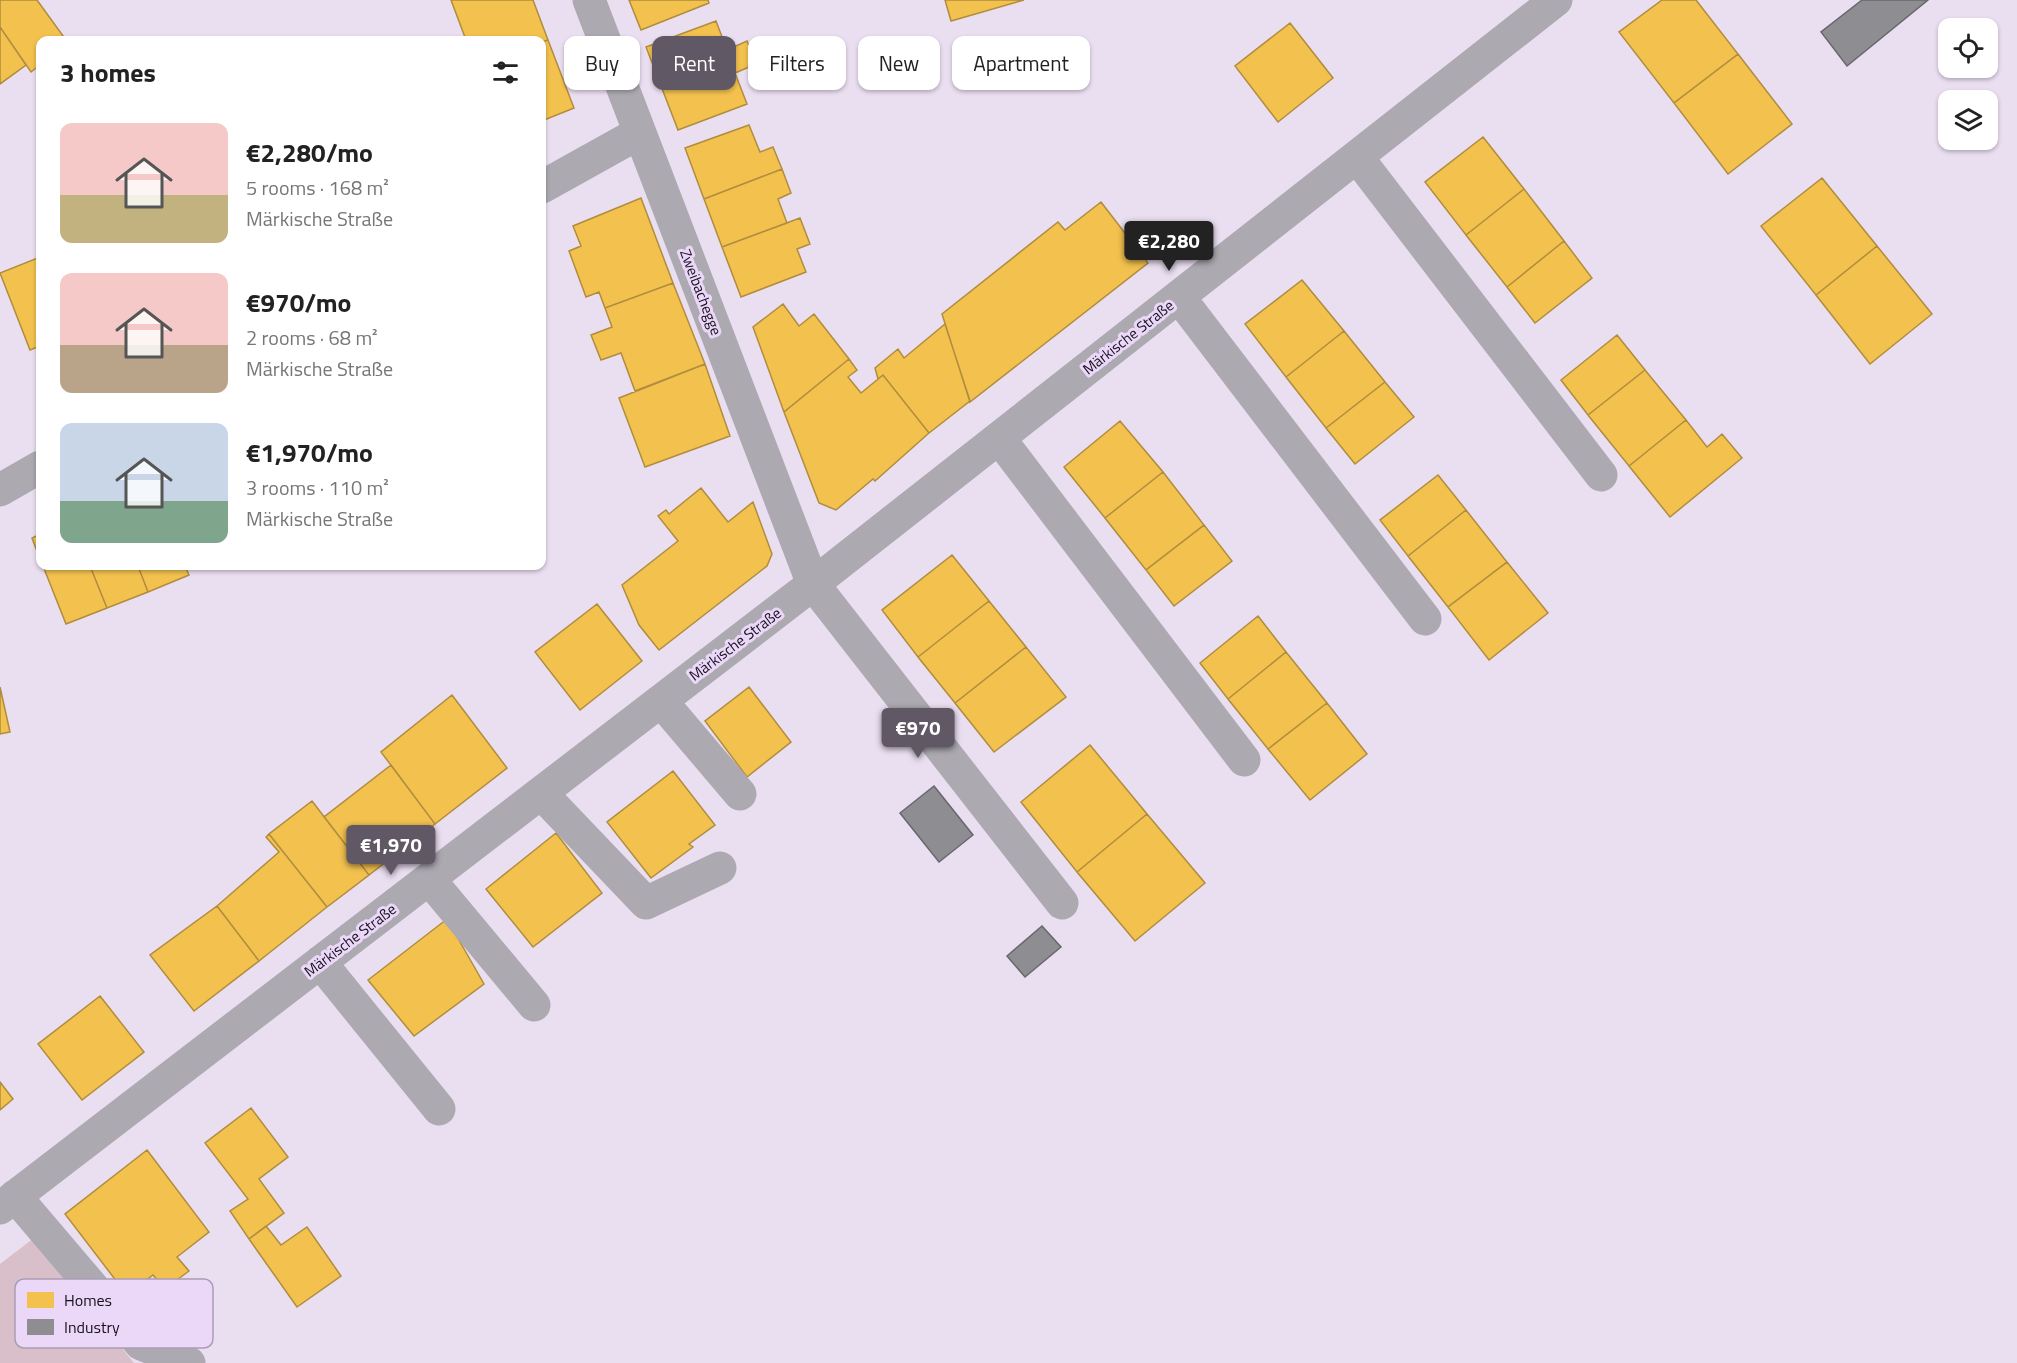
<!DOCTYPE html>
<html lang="en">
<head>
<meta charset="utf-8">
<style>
	:root { --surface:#fff; --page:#f6f6f6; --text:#222; --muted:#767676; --accent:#605865 }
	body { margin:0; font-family:"Titillium Web",sans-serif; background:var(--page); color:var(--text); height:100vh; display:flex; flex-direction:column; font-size:22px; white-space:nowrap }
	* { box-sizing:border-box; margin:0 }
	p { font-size:20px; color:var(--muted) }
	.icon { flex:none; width:33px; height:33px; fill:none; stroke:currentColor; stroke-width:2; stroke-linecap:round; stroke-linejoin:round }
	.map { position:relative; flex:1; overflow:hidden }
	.panel { position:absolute; left:36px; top:36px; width:510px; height:534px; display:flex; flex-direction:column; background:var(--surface); border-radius:12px; box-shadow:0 2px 4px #0004 }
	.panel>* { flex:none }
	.top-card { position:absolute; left:564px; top:36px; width:570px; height:54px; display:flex; gap:12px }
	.buttons { position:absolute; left:1938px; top:18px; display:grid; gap:12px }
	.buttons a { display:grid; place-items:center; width:60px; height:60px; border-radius:12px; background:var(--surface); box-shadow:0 2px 4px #0004; font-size:30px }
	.price { position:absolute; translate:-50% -51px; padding:0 14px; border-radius:6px; background:var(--accent); color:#fff; font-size:20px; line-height:39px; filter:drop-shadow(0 2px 3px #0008) }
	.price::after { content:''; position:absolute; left:50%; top:36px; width:18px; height:14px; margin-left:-9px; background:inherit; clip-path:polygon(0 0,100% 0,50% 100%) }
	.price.active { background:#222; color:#fff }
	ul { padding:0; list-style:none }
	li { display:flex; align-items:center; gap:18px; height:150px; padding:0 24px }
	li span { display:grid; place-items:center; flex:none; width:168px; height:120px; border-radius:12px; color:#555 }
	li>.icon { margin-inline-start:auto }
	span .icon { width:72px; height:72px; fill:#fffc; stroke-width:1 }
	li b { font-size:26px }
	h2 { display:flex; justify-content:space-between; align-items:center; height:72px; padding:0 24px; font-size:26px }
	.chip { padding:0 21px; border-radius:12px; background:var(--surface); box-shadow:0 2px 4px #0004; font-size:21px; line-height:54px }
	.chip.active { background:var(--accent); color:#fff }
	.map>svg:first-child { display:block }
	.green { fill:#d8bfca }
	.homes { fill:#f2c14e; stroke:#b08c3e; stroke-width:1.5 }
	.industry { fill:#8d8d92; stroke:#69676e; stroke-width:1.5 }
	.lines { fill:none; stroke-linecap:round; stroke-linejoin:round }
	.minor { stroke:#aca9b1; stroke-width:33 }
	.labels { text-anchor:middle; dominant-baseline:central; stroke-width:6; stroke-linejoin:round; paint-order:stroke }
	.street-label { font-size:15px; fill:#150f1a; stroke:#ebd8f8 }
	.key { fill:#ebd8f8; stroke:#ab9cb5; stroke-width:1.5 }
	.key-label { font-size:16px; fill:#150f1a }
</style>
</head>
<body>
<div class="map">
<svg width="2017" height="1363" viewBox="0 0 2017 1363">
	<rect width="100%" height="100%" fill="#eadff1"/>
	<path class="green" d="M 34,1238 L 134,1363 L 0,1363 L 0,1264 Z"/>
	<path class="homes" d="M 0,0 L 37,0 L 66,40 L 40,40 L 40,65 L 31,72 L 0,27 Z
		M 451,0 L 533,0 L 548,40 L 542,42 L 466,40 Z
		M 629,0 L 708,0 L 709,3 L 641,30 Z
		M 945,0 L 1024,0 L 951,21 Z
		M 1662,0 L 1696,0 L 1738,54 L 1674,103 L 1619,32 Z
		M 716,21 L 727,50 L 747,41 L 756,64 L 735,73 L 747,104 L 678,130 L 646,47 Z
		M 1290,23 L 1333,78 L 1278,122 L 1235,66 Z
		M 0,27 L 26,65 L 0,84 Z
		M 548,40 L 574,108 L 542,121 L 542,42 Z
		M 1738,54 L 1792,124 L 1728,174 L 1674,103 Z
		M 749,125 L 760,152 L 773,147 L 782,169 L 704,199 L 685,148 Z
		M 1483,137 L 1524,189 L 1466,235 L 1425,182 Z
		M 782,169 L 791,193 L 778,199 L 787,223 L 722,247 L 704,199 Z
		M 1822,178 L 1877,246 L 1816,295 L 1761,226 Z
		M 1524,189 L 1564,241 L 1507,287 L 1466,235 Z
		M 641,198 L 673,283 L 605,308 L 599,292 L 586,297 L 569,251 L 581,246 L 573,226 Z
		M 1101,202 L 1148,263 L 970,402 L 942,314 L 1058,222 L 1065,230 Z
		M 800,218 L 810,244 L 797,249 L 806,272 L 741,297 L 722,247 Z
		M 1564,241 L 1592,278 L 1535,323 L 1507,287 Z
		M 1877,246 L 1932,314 L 1870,364 L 1816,295 Z
		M 40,257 L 40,346 L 30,350 L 0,273 Z
		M 1302,280 L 1344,331 L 1286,377 L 1245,324 Z
		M 673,283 L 705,364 L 635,391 L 621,353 L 601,360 L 591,335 L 612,327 L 605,308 Z
		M 783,304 L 799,326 L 814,314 L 849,359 L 784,412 L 753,327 Z
		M 945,324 L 970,401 L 929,433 L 883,375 L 878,379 L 875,368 L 898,349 L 904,358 Z
		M 1344,331 L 1385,382 L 1326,428 L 1286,377 Z
		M 1617,335 L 1645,370 L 1588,415 L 1561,380 Z
		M 849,359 L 857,370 L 848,377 L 861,393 L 883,375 L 929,433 L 875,481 L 873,479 L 836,510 L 819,503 L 784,412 Z
		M 705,364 L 730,436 L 645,467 L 619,398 Z
		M 1645,370 L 1686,420 L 1629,466 L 1588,415 Z
		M 1385,382 L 1414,417 L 1355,464 L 1326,428 Z
		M 1686,420 L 1707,447 L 1722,434 L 1742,458 L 1670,517 L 1629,466 Z
		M 1120,421 L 1163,472 L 1105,518 L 1064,467 Z
		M 1163,472 L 1204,525 L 1146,570 L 1105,518 Z
		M 1438,475 L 1466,510 L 1408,556 L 1380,520 Z
		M 701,488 L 728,522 L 753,502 L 772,554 L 767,566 L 659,650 L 639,625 L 622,585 L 678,541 L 658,516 L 666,510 L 669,514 Z
		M 1466,510 L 1507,562 L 1448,607 L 1408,556 Z
		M 1204,525 L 1232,561 L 1174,606 L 1146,570 Z
		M 40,534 L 40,559 L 32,538 Z
		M 952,555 L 989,601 L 918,657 L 882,610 Z
		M 1507,562 L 1548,613 L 1489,660 L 1448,607 Z
		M 43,566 L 90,566 L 107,608 L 66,624 Z
		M 90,566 L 138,566 L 148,592 L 107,608 Z
		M 138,566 L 185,566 L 189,575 L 148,592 Z
		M 989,601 L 1026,647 L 955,703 L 918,657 Z
		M 597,604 L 642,661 L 580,710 L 535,652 Z
		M 1258,616 L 1286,652 L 1228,699 L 1200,663 Z
		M 1026,647 L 1066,697 L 994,752 L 955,703 Z
		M 1286,652 L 1327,703 L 1268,749 L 1228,699 Z
		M 0,687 L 10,732 L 0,734 Z
		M 749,687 L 791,742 L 747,777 L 705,721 Z
		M 452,695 L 507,768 L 435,824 L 381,752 Z
		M 1327,703 L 1367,754 L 1310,800 L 1268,749 Z
		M 1090,745 L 1147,814 L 1077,872 L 1021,802 Z
		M 391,765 L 435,824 L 369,875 L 324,817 Z
		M 673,771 L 715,825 L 689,844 L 693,847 L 651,878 L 607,822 Z
		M 312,801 L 369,875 L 327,907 L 269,834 Z
		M 1147,814 L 1205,883 L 1135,941 L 1077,872 Z
		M 556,833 L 602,893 L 533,947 L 486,889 Z
		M 269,834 L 327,907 L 259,961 L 217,906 L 279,852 L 266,837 Z
		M 217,906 L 259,961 L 194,1011 L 150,955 Z
		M 447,919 L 484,984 L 414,1036 L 368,980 Z
		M 100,996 L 144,1052 L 82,1100 L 38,1044 Z
		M 0,1082 L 13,1099 L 0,1110 Z
		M 251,1108 L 288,1157 L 259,1179 L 284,1213 L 249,1239 L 230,1211 L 248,1199 L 205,1143 Z
		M 147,1150 L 209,1232 L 177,1257 L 189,1271 L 165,1289 L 153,1275 L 127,1295 L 65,1214 Z
		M 266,1226 L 281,1245 L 307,1227 L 341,1276 L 297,1307 L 249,1239 Z"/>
	<path class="industry" d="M 1862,0 L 1928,0 L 1847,66 L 1821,32 Z
		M 934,786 L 973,835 L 939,862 L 900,813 Z
		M 1042,926 L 1061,947 L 1025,977 L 1007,956 Z"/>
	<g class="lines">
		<path class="minor" d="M 589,0 L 813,584 L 1062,903
			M 1357,157 L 1601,475
			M 542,187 L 639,133
			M 1179,297 L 1425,619
			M 999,438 L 1244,760
			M 0,490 L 40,467
			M 661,701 L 740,794
			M 541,793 L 646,903 L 720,868
			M 429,879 L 534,1005
			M 320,962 L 439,1109
			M 15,1196 L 141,1344 L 189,1363
			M 0,1208 L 813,584 L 1556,0"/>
	</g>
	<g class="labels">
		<g class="street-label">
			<text transform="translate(701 292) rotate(69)">Zweibachegge</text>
			<text transform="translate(1128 337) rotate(-38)">Märkische Straße</text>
			<text transform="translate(735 644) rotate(-37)">Märkische Straße</text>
			<text transform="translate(350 940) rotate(-37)">Märkische Straße</text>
		</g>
	</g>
	<rect x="15" y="1279" width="198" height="69" rx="9" class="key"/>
	<rect x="27" y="1292" width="27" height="16" fill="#f2c14e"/>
	<rect x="27" y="1319" width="27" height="16" fill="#8d8d92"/>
	<g class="key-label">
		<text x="64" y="1306">Homes</text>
		<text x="64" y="1333">Industry</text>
	</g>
</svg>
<div class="buttons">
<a><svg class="icon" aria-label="locate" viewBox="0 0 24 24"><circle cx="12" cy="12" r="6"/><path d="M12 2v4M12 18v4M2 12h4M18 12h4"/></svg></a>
<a><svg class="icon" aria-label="layers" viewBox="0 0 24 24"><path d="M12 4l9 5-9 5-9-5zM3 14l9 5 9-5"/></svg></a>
</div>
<b class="price active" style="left:1169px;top:272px">€2,280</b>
<b class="price" style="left:918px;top:759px">€970</b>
<b class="price" style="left:391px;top:876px">€1,970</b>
<div class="top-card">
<a class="chip">Buy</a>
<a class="chip active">Rent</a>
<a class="chip">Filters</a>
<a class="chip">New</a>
<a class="chip">Apartment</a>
</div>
<section class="panel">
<h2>3 homes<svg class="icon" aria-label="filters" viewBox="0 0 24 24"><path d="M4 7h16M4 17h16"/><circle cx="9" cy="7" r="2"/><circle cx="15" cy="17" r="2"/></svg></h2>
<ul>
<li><span style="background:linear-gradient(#f6c9c9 60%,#c2b280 0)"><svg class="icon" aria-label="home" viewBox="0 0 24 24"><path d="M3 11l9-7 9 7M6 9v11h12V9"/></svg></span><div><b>€2,280/mo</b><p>5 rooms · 168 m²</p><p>Märkische Straße</p></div></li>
<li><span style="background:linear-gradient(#f6c9c9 60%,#b9a48a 0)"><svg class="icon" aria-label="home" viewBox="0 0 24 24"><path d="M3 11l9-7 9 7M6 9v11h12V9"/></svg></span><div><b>€970/mo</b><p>2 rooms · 68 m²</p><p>Märkische Straße</p></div></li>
<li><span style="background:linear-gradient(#c9d6e8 65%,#7fa58c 0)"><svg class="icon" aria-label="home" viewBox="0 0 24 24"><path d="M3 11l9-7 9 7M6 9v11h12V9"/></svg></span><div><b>€1,970/mo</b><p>3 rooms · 110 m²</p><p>Märkische Straße</p></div></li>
</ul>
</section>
</div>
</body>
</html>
